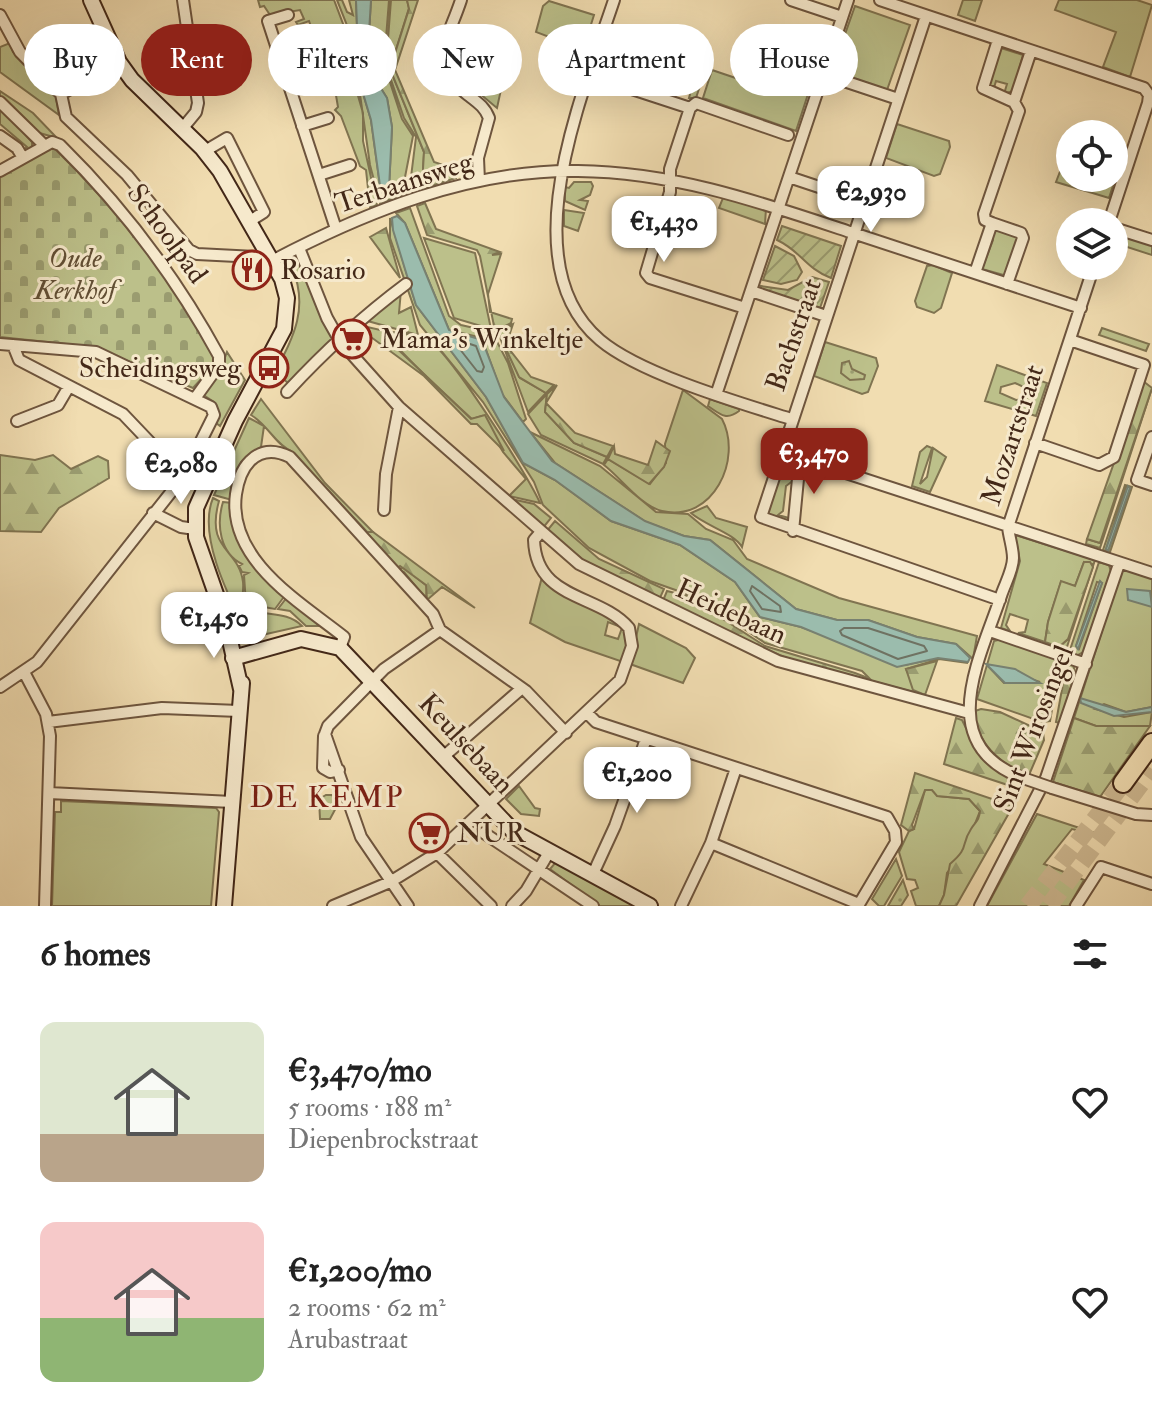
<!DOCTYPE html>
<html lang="en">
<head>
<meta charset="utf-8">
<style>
	:root { --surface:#fff; --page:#f2f2f2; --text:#222; --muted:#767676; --accent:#8f2418 }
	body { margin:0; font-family:"IM FELL Double Pica",serif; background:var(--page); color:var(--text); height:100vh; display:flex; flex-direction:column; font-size:30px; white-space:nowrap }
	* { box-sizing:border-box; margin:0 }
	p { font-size:26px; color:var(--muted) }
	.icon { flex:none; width:44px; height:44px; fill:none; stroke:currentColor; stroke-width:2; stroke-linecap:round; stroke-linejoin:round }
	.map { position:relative; height:906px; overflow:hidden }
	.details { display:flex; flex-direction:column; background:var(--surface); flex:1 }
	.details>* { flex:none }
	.guide { position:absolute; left:24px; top:24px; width:1104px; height:72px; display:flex; gap:16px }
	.tools { position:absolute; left:1056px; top:120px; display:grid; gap:16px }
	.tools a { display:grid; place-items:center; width:72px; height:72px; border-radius:50%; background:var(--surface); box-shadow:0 8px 32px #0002; font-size:40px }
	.price { position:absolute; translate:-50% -68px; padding:0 18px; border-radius:16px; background:#fff; color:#222; font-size:26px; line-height:52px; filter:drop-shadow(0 2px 4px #0008) }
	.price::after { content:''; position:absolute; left:50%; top:48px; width:24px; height:18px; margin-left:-12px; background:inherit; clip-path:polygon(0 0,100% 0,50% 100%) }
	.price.selected { background:var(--accent); color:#fff }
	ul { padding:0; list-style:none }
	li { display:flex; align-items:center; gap:24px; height:200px; padding:0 40px }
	li span { display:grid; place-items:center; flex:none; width:224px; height:160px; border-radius:16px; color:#555 }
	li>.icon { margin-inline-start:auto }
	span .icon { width:96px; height:96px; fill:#fffc; stroke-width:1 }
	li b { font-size:34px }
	h2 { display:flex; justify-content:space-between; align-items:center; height:96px; padding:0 40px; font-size:34px }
	.pill { padding:0 28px; border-radius:36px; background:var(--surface); box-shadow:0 8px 32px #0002; font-size:28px; line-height:72px }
	.pill.selected { background:var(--accent); color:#fff }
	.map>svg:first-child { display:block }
	.grass { fill:#bcc08a; stroke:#807451; stroke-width:2; fill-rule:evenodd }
	.forest { fill:url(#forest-firs); stroke:#807451; stroke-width:2 }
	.cemetery { fill:url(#cemetery-stones); stroke:#807451; stroke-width:2 }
	.park { fill:url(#park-dots); stroke:#807451; stroke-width:2 }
	.garden { fill:url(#garden-furrows); stroke:#807451; stroke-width:2 }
	.water { fill:#9bbcad; stroke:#788171; stroke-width:2 }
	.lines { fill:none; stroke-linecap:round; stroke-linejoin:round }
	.shore { stroke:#6f7262; stroke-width:2 }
	.highway-tunnel { stroke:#ceb992; stroke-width:18; stroke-dasharray:18 9; stroke-linecap:butt }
	.street-casing { stroke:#6e553e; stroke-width:14 }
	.secondary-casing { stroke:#432818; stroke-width:18 }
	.highway-casing { stroke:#432818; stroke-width:22 }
	.street { stroke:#f6e9cc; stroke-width:10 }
	.secondary { stroke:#f6e9cc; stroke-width:14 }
	.highway { stroke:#f1ddb1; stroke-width:18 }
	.street-bridge-casing { stroke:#6e553e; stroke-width:14; stroke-linecap:butt }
	.street-bridge { stroke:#f6e9cc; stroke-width:10 }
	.labels { text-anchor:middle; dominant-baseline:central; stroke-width:6; stroke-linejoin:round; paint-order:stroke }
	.street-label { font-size:28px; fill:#432818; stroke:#f6e9cc }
	.park-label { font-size:28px; font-style:italic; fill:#614e34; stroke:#f6e9cc }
	.poi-label { font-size:28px; fill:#432818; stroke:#f6e9cc; text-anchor:start }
	.neighbourhood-label { font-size:30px; letter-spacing:2px; fill:#7a1f14; stroke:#f6e9cc }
</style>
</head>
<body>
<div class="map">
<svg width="1152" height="906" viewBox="0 0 1152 906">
	<defs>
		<pattern id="forest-firs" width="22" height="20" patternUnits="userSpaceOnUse" patternTransform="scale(2)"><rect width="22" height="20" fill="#bcc08a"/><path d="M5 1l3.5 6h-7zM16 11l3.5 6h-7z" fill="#9a9c70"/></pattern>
		<pattern id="cemetery-stones" width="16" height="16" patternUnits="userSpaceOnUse" patternTransform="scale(2)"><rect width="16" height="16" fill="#bcc08a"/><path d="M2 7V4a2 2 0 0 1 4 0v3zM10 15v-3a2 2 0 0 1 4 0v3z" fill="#9a9c70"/></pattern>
		<pattern id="park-dots" width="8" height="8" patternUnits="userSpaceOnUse" patternTransform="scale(2)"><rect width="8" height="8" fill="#bcc08a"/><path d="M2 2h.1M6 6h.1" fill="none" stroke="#9a9c70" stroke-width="1.8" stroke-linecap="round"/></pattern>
		<pattern id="garden-furrows" width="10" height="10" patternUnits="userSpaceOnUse" patternTransform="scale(2)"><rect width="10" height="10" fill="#bcc08a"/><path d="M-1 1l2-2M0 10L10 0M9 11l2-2" fill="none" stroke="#9a9c70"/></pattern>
	</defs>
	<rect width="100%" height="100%" fill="#f1ddb1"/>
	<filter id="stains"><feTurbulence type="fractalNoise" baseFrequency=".0025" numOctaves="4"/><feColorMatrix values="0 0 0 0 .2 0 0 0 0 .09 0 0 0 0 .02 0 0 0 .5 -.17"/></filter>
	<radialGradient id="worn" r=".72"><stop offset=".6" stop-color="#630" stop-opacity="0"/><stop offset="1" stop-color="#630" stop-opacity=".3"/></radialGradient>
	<path class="grass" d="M 258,0 L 334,0 L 351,45 L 354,82 L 363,113 L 363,141 L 377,205 L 370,207 L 366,170 L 360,166 L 341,116 L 335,110 L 338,107 L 332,72 L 326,67 L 309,21 L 298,25 L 296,22 L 304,19 L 300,10 L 270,15 L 264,6 L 260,7 Z
		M 337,0 L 342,0 L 347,12 L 353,15 L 349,0 L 356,0 L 359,80 L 371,120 L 381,193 L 385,195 L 389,189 L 392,127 L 387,98 L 367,66 L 371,0 L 389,0 L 384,64 L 402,119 L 413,136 L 405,177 L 406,194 L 380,203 L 370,165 L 352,38 Z
		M 391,0 L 407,0 L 409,8 L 390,69 L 424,152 L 423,169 L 434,185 L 409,193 L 416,137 L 404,118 L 386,65 Z
		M 963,0 L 982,0 L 975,21 L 958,15 Z
		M 1059,0 L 1137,0 L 1152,5 L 1130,77 L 1103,67 L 1116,32 L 1055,10 Z
		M 549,1 L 594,15 L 583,50 L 536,32 L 543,6 Z
		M 855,6 L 910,25 L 887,90 L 832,71 Z
		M 10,43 L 13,52 L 56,97 L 59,115 L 0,72 L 0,47 Z
		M 1001,48 L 1023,55 L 1013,91 L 1004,94 L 1007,84 L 996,81 L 993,91 L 988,87 Z
		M 687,58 L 707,64 L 696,98 L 689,98 L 692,87 L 678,84 L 675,93 Z
		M 712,70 L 768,89 L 773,78 L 809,91 L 796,131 L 703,98 Z
		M 475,76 L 502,85 L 497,108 L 467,83 Z
		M 0,91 L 33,113 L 57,138 L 29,130 L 0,99 Z
		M 0,106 L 32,142 L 32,150 L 23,150 L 27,147 L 0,124 Z
		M 897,124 L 949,141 L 950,147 L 940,174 L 934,176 L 886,158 Z
		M 1069,148 L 1070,178 L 1114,178 L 1114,165 L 1119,167 L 1109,198 L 1056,182 Z
		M 574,182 L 591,182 L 593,186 L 590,195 L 580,200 L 588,201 L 585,210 L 565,201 L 565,187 L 569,188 Z
		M 723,198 L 766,208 L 765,224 L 719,208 Z
		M 410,208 L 449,316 L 461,325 L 492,332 L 508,363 L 526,419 L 523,422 L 502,394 L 485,347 L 478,337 L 449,330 L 405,223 L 396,213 Z
		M 564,210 L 584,213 L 578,231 L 564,226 Z
		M 390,218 L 416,305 L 486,397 L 523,463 L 555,480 L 611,521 L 680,545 L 735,582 L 760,617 L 801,627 L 905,665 L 938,658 L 968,663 L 939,659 L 906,669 L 917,693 L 872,681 L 862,671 L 765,643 L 698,598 L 650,581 L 589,548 L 543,505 L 534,482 L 483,402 L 420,325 L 390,238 Z
		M 997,229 L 1016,234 L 1018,239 L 1007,276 L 982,269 L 993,240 L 992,236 Z
		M 1117,233 L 1152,242 L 1152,255 L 1118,244 L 1114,253 Z
		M 424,238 L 475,253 L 491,329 L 454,318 Z
		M 299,264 L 334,339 L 288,383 L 275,372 C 294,336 309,308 292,267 Z
		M 933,265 L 952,273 L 941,308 L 934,313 L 917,307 L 915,301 L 927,266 Z
		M 401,290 L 399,313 L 411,307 L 418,335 L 364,320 Z
		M 1102,328 L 1149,344 L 1146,351 L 1099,335 Z
		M 385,331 C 398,333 416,334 427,339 C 449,350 529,477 540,503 L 509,496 L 526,479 L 503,452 L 482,416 L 472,419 C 454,402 392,347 385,331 Z
		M 498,332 L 520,378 L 546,393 L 528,412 Z
		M 825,342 L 876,358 L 878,366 L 868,392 L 862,394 L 814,376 Z
		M 227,352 L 245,380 L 220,426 L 216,423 L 214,402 L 202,394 L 221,368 Z
		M 997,365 L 1047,383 L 1036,416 L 985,401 ZM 1015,383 L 1028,389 L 1026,399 L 1016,400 L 1000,393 L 1001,387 Z
		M 1152,388 L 1100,548 L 1086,544 L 1087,539 L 1100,543 Z
		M 683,390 L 722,419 C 743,459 713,523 662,511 C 641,506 621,478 604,465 L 608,459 L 650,484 L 666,463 L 665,444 Z
		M 547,394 L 545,412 L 574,443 L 607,457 L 603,464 L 541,435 L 528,414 Z
		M 261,399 L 325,483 L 373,532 L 370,535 L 291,451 C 275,444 268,425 251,415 Z
		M 710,399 L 739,409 L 739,411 C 726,421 720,414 708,406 Z
		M 249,418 L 264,426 L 261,447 L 241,462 L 232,500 L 214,495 Z
		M 530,432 L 600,466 L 656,512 L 688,514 L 706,529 L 733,540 L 747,559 L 839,598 L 977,636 L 973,659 L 956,644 L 917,637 L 868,620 L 837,620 L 796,609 L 710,540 L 684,536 L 646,522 L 555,463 Z
		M 927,446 L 932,448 L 920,484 L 927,477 L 933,448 L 946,457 L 930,492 L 912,486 L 920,452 Z
		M 783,456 L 795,468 L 794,480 L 786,486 L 783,511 L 778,515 L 789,518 L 788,524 L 767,514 Z
		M 1125,485 L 1132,487 L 1110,552 L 1103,550 ZM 1126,487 L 1130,488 L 1108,551 L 1106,549 Z
		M 213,498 L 219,501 C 205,551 239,548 243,582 C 244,591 241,598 244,607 C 262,618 285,609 302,626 L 262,635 L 247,634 C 230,599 197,536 213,498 Z
		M 223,502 L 232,503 C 234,545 255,567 286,594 L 275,609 L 246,604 L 244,575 L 248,573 L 242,572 L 239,566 L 242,564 C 220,553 216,525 223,502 Z
		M 707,506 L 716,518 L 747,527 L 742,547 C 734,533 706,526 691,513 Z
		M 1015,535 L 1095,560 L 1066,650 L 1059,647 L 1068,639 L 1092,564 L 1084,562 L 1075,586 L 1061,582 L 1048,622 L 1045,642 L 1018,633 L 1025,632 L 1028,620 L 1010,614 L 1006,625 L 1010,631 L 1001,628 L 1020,561 Z
		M 1099,562 L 1109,565 L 1111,572 L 1085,651 L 1076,656 L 1069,653 ZM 1097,582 L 1102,583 L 1079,649 L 1076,646 Z
		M 403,567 L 427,586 L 426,599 L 404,572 L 398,570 Z
		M 1122,569 L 1152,578 L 1152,707 L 1126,712 L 1104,704 L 1095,709 L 1124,717 L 1152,712 L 1150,726 L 1096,726 L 1074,718 Z
		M 542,577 L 576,601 L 619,622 L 618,626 L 608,622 L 605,635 L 618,639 L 623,625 L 628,646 L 623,662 L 565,642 L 530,623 Z
		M 288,596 L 325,626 L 306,626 L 290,611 L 278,609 Z
		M 639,624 L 686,648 L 695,658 L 683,683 L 630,664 Z
		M 1002,639 L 1061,658 L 1050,721 L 1042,722 L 977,699 L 994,641 ZM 987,665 L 1040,682 L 1004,683 Z
		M 519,786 L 535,808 L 540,809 L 539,816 L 521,814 L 506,799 Z
		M 925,790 L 932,790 L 938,796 L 969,799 L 980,811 L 963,854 L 947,873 L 944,895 L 939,906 L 916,906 L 911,891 L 918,888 L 915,880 L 907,879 L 899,852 L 909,831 L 914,829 Z
		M 326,795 L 332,795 L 338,804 L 330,819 L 320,819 L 319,799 Z
		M 61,801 L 216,808 L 219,812 L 211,906 L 52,906 L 55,812 L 61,812 Z
		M 1037,814 L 1107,837 L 1072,829 L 1044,864 L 1084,880 L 1069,906 L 987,906 Z
		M 896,859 L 902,876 L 884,906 L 879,906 L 872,899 Z
		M 556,862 L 641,906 L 600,906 L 550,869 Z"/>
	<path class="forest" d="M 407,0 L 418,0 L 395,70 L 434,162 L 455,169 L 456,178 L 434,185 L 423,169 L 424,152 L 390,69 L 409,9 Z
		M 425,203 L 436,229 L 500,252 L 492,255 L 501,254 L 488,294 L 490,312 L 512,319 L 511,323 L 495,331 L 480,256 L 477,250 L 427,235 L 417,206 Z
		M 386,228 L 400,278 L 370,237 Z
		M 513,324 L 506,345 L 531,377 L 554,385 L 546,393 L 519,377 L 498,332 Z
		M 363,326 L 385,331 L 389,341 L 471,419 L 485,415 L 504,451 L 477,424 L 471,424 L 424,376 L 360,329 Z
		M 1143,381 L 1152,388 L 1100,543 L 1087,539 Z
		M 557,385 L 546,403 L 575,433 L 613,446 L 607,457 L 574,443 L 545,412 L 547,394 Z
		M 656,441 L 670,451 L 664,467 L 649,484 L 608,459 L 614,446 L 615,454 L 648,465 Z
		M 0,455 L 35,460 L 53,455 L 71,469 L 98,456 L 108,461 L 109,478 L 59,508 L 41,532 L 0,531 Z
		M 516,500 L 534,504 L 551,518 L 542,529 L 511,501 Z
		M 555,521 L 599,559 L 664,589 L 659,600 L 594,568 L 546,532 Z
		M 366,532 L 373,532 L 475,608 L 442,587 L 427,600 L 426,585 L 400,566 L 397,568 Z
		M 1084,562 L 1090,562 L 1093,567 L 1068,639 L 1059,647 L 1045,642 L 1048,622 L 1061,581 L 1075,586 Z
		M 667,591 L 687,596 L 765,646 L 855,673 L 868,678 L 868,682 L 784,657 L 662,603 Z
		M 937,661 L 925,695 L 913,690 L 906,669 Z
		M 1067,662 L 1073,664 L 1076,676 L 1060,723 L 1056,722 Z
		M 981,709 L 1000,712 L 1043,732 L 1044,740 L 1029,775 C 1000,765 976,743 975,711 Z
		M 956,718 L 962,720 C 977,751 989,772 1023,784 L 1020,789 L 944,764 Z
		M 1074,718 L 1096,726 L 1150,726 L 1100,797 L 1053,782 Z
		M 915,773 L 1013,806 L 956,906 L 939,906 L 944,895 L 950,864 C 970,847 960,846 971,829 C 976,821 979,821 980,811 L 969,799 L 937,796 L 932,790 L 925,790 L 912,825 L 914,829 L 909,831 L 901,825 Z"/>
	<path class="cemetery" d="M 53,147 C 120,212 165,274 216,352 L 214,365 L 193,388 L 94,347 L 0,337 L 0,175 Z"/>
	<path class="park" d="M 849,361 L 852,369 L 865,375 L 864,379 L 850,380 L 841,373 L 842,363 Z
		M 903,880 L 908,895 L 901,906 L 888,906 Z"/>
	<path class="garden" d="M 782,226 L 841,246 L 831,278 C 805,268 801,251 777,240 Z
		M 775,246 L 794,256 L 802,272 L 797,280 L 781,284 L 763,280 Z
		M 812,277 L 829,282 L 820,308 L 761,289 L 761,286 L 788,290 Z"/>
	<path class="water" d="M 356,0 L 371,0 L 367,66 L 387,98 L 392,127 L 389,189 L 386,195 L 381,193 L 371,120 L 359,80 Z
		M 397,216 L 405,223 L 449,330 L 482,340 L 504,397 L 552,461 L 645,521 L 684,536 L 710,540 L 796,609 L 837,620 L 868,620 L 917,637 L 956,644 L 970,658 L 968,662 L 938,658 L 897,667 L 801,627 L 760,617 L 735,582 L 680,545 L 611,521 L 555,480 L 523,463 L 486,397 L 416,305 L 393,230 L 392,218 Z
		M 1128,486 L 1130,488 L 1108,551 L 1106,549 Z
		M 1100,581 L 1102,583 L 1078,649 L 1076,646 Z
		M 1127,589 L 1150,591 L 1152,607 L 1128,600 Z
		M 986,664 L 1015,669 L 1040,683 L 1005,683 Z
		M 1080,698 L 1126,712 L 1152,707 L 1152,712 L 1114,716 L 1081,703 Z"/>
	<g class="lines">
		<path class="shore" d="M 464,342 L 476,346 L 484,367 L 482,372 L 477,371 L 459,348 Z
			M 752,586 L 780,606 L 781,612 L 762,609 L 750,591 Z
			M 844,628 L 868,628 L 924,646 L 927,651 L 898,659 L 842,635 L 840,631 Z"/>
		<path class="highway-tunnel" d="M 1028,906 L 1123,783
			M 1049,906 L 1152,769"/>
		<defs>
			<path id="street" d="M 461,0 C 447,43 426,62 468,95 C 477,102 485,107 489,118 L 478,158 L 479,181
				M 614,0 C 584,91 509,263 600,340 C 640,374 740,403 791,419
				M 791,0 L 842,17
				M 880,0 L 1144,88 L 1149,95 L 1148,103 L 1109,222
				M 0,15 L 20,52 L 61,94 L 119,62
				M 288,15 L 268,21 L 336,229
				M 926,16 L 761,517 L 1000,600
				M 998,40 L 983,88 L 1014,102
				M 823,74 L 898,99
				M 286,75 L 317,66
				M 589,75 L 690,108 L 696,103 L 788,135
				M 61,94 L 66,117 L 127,175 L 189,250 L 197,254 L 257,257 L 267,252
				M 0,102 L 43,144
				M 1014,102 L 1031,51
				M 690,108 L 670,169 L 670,192 L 646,273 L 650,278 L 745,308
				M 302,126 L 328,118
				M 182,129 L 196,112 L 198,103 L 183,0
				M 0,136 L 17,148 L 23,158
				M 205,151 L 227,138 L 264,212 L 250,221
				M 0,171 L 52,142 L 60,145 C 123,207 177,279 219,356 L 219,365 L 196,397
				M 319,175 L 350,165
				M 789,177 L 864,202
				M 992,223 L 1021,233 L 1023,238 L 1007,284
				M 1114,228 L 1152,240
				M 299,248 L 327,318 L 340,341 L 399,407 L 579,564 L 778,661 L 969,713
				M 272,261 C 365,212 471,169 578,171 C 674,172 760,202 850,232 C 927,257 1004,282 1081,308
				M 975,273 L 992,223 L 985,220 L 984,214 L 1019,111 L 1014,102
				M 751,291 L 826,316
				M 0,344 L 96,352 L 211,407 L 214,415 L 183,477 L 37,662 L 0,687
				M 13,345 L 19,360 L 123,414 L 183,477
				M 287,392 C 324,352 363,316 406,284
				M 716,395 L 848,0
				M 17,421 L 58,405 L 68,388
				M 1152,437 L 1137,480 L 1152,485
				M 784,442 L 792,455 L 800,458 L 1152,573
				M 1035,443 L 1099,465 L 1114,457 L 1144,365 L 1070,340
				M 384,510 L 386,474 L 399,407
				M 153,513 L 181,527 L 195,529
				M 793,531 L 800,458
				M 990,631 L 1086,664
				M 340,648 L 344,637 C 300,602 227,560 236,494 C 238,481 241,470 250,461 C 262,449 276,450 290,457 L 433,614 L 440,630
				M 24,672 L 46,714 L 50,736 L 45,906
				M 587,713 L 596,722 L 887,817 L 895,831 L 896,842 L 858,906
				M 48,722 L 162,708 L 239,711
				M 324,736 L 323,768 L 330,772 L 339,770
				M 443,757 L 521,689
				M 1020,777 C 933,742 981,657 1002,593 C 1006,582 1013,569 1013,558 C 1013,548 1009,537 1008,527 L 1094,266
				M 1052,788 L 1136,814 L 1152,815
				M 49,793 L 232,802
				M 484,833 L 593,906
				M 711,843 L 859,904
				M 437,853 L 491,906
				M 592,876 L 615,826 L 646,739
				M 333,906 L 390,882 L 437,853 L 620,680 L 632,646 L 629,628 C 599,593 536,601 534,540 L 540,533
				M 408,906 L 361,837 L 325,734 L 328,726 L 384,669 L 440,630 L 526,691 L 566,733
				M 512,906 L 526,891 L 548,854
				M 681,906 L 711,843 L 736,768
				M 980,906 L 1046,778 L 1119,564
				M 1076,906 L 1101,867 L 1152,884"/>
			<path id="secondary" d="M 91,0 L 119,62 L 132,80 L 202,148 L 220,171 L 282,279 L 287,298 L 284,329 L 235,421 L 196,508 L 196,537 L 226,623 L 241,689
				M 233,658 L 301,639 L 340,648 L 514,832 L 650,906
				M 224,906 L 242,683"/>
			<path id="highway" d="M 1123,783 L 1152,743"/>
		</defs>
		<use href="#street" class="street-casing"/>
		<use href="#secondary" class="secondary-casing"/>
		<use href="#highway" class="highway-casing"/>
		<use href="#street" class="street"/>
		<use href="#secondary" class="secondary"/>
		<use href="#highway" class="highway"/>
		<defs>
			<path id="street-bridge" d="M 1020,777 L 1052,788"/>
		</defs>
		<use href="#street-bridge" class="street-bridge-casing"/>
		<use href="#street-bridge" class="street-bridge"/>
	</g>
	<defs>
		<symbol id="restaurant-ring" viewBox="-11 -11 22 22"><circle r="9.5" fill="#f6e9cc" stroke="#8f2418" stroke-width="1.5"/><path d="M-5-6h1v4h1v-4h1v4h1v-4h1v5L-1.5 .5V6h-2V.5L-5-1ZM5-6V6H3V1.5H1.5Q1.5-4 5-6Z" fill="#8f2418"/></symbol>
		<symbol id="supermarket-ring" viewBox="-11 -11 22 22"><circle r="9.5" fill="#f6e9cc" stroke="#8f2418" stroke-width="1.5"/><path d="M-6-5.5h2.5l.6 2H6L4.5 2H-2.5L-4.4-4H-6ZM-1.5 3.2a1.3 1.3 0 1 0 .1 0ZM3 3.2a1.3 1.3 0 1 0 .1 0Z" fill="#8f2418"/></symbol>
		<symbol id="bus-ring" viewBox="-11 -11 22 22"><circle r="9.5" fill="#f6e9cc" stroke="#8f2418" stroke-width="1.5"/><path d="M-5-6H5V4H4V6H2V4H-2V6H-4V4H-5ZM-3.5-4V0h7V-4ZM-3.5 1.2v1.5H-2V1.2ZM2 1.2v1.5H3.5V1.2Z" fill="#8f2418"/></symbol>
	</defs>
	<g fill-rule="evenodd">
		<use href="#restaurant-ring" x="230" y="248" width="44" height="44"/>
		<use href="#supermarket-ring" x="330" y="317" width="44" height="44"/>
		<use href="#bus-ring" x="247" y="346" width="44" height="44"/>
		<use href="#supermarket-ring" x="407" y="811" width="44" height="44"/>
	</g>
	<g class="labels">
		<g class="street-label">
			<text transform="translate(404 183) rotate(-18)">Terbaansweg</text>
			<text transform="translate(167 234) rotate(54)">Schoolpad</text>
			<text transform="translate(794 335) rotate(-71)">Bachstraat</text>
			<text transform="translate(1013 435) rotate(-72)">Mozartstraat</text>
			<text transform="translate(731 612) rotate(25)">Heidebaan</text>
			<text transform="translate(1034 729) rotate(-69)">Sint Wirosingel</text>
			<text transform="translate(466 744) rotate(47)">Keulsebaan</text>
		</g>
		<g class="park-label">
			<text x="75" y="258">Oude<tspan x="75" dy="32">Kerkhof</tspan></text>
		</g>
		<g class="poi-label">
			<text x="280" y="270">Rosario</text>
			<text x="380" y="339">Mama's Winkeltje</text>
			<text x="241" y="368" text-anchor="end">Scheidingsweg</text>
			<text x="457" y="833">NUR</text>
		</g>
		<g class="neighbourhood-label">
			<text x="327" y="797">DE KEMP</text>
		</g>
	</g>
	<rect width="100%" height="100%" filter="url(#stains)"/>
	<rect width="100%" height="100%" fill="url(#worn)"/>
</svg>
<div class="tools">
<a><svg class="icon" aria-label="locate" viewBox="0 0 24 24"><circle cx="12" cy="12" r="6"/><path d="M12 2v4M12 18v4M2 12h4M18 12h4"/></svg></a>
<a><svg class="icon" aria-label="layers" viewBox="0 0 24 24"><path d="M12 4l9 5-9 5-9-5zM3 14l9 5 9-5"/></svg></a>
</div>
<b class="price" style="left:871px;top:234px">€2,930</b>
<b class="price" style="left:664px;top:264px">€1,430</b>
<b class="price selected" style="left:814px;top:496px">€3,470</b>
<b class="price" style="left:181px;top:506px">€2,080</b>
<b class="price" style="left:214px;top:660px">€1,450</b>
<b class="price" style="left:637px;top:815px">€1,200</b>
<div class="guide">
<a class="pill">Buy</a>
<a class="pill selected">Rent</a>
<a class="pill">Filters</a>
<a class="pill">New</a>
<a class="pill">Apartment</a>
<a class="pill">House</a>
</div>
</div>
<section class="details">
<h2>6 homes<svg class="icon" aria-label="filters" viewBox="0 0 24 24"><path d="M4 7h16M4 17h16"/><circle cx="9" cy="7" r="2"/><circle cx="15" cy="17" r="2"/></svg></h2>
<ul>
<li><span style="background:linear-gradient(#dfe7d0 70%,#b9a48a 0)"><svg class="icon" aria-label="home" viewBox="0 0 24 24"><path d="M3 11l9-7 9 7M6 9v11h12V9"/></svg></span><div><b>€3,470/mo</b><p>5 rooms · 188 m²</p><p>Diepenbrockstraat</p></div><svg class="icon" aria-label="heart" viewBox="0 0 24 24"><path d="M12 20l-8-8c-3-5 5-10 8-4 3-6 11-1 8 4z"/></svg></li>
<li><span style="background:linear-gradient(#f6c9c9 60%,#8fb573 0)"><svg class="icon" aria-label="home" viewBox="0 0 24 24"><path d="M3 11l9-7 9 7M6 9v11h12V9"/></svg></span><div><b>€1,200/mo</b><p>2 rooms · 62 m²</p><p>Arubastraat</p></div><svg class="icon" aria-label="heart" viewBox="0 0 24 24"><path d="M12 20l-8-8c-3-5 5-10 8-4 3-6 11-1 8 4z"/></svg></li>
</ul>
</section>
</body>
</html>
